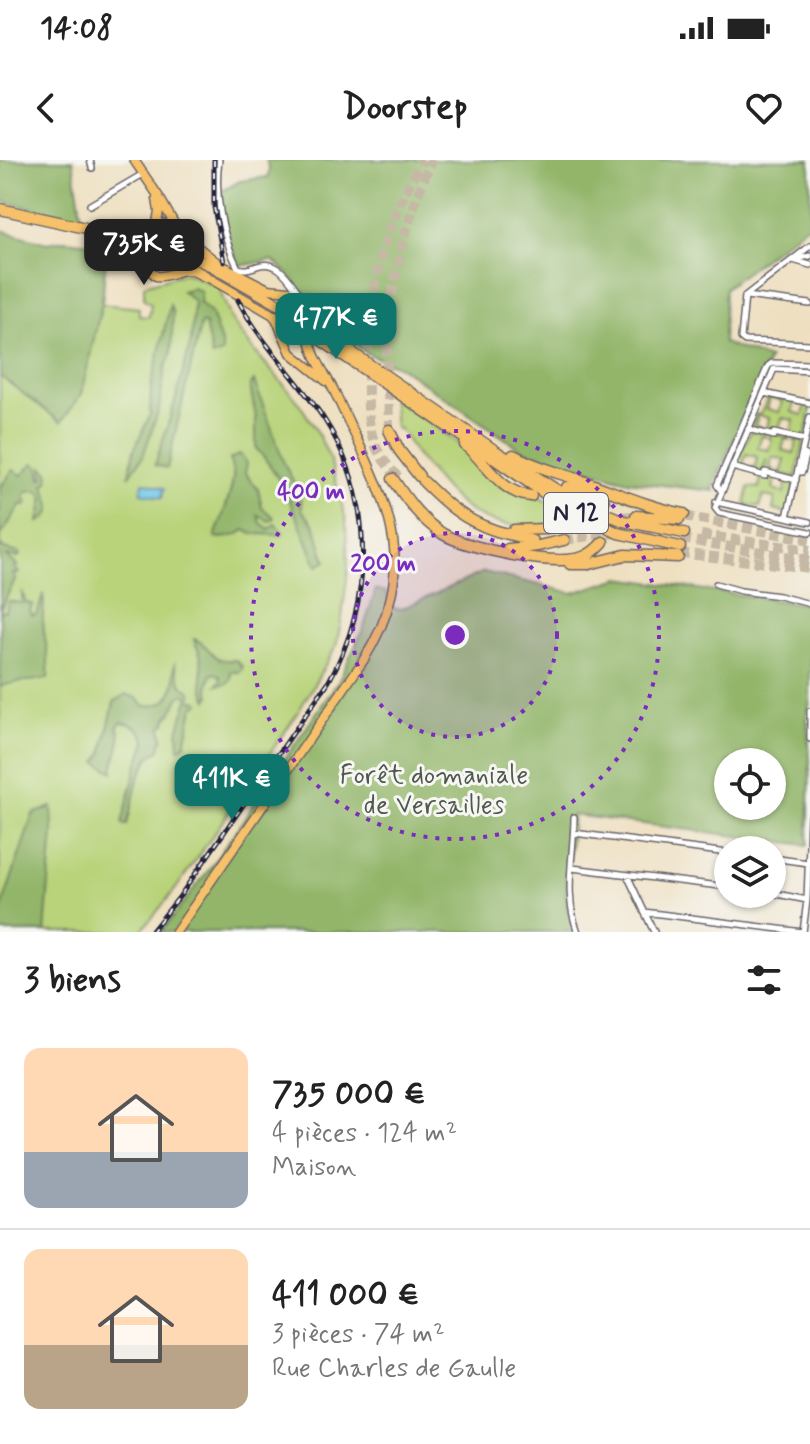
<!DOCTYPE html>
<html lang="fr">
<head>
<meta charset="utf-8">
<style>
	:root { --surface:#fff; --page:#f2f2f2; --text:#222; --muted:#767676; --line:#e0e0e0; --accent:#0f766e }
	body { margin:0; font-family:Mynerve,sans-serif; background:var(--page); color:var(--text); height:100vh; display:flex; flex-direction:column; font-size:30px; white-space:nowrap }
	* { box-sizing:border-box; margin:0 }
	p { font-size:26px; color:var(--muted) }
	.icon { flex:none; width:44px; height:44px; fill:none; stroke:currentColor; stroke-width:2; stroke-linecap:round; stroke-linejoin:round }
	.map { position:relative; height:772px; overflow:hidden }
	.side { display:flex; flex-direction:column; background:var(--surface); flex:1 }
	.side>* { flex:none }
	.buttons { position:absolute; left:714px; top:588px; display:grid; gap:16px }
	.buttons a { display:grid; place-items:center; width:72px; height:72px; border-radius:50%; background:var(--surface); box-shadow:0 2px 6px #0004; font-size:40px }
	.price { position:absolute; translate:-50% -68px; padding:0 18px; border-radius:16px; background:var(--accent); color:#fff; font-size:26px; line-height:52px; filter:drop-shadow(0 2px 4px #0008) }
	.price::after { content:''; position:absolute; left:50%; top:48px; width:24px; height:18px; margin-left:-12px; background:inherit; clip-path:polygon(0 0,100% 0,50% 100%) }
	.price.current { background:#222; color:#fff }
	ul { padding:0; list-style:none }
	li { display:flex; align-items:center; gap:24px; height:200px; padding:0 24px }
	li+li { border-top:2px solid var(--line) }
	li span { display:grid; place-items:center; flex:none; width:224px; height:160px; border-radius:16px; color:#555 }
	li>.icon { margin-inline-start:auto }
	span .icon { width:96px; height:96px; fill:#fffc; stroke-width:1 }
	li b { font-size:34px }
	h2 { display:flex; justify-content:space-between; align-items:center; height:96px; padding:0 24px; font-size:34px }
	.status { display:flex; justify-content:space-between; align-items:center; height:56px; padding:0 40px; background:var(--surface); direction:ltr }
	.status svg { height:22px; fill:currentColor }
	header { display:flex; justify-content:space-between; align-items:center; height:104px; padding:0 24px; background:var(--surface); font-size:36px; font-weight:700 }
	.map>svg:first-child { display:block }
	.green { fill:#b8d379; stroke:#6d7a5a; stroke-width:2 }
	.forest { fill:#92b569; stroke:#5a6c52; stroke-width:2; fill-rule:evenodd }
	.water { fill:#6ac5e7; stroke:#467491; stroke-width:2 }
	.lines { fill:none; stroke-linecap:round; stroke-linejoin:round }
	.highway-tunnel { stroke:#c5b9a5; stroke-width:10; stroke-dasharray:10 5; stroke-linecap:butt }
	.minor-casing { stroke:#69646a; stroke-width:8 }
	.major-casing { stroke:#69646a; stroke-width:11 }
	.highway-casing { stroke:#69646a; stroke-width:13 }
	.minor { stroke:#fff; stroke-width:5 }
	.major { stroke:#f6c16b; stroke-width:8 }
	.highway { stroke:#f6c16b; stroke-width:10 }
	.rail-casing { stroke:#22223b; stroke-width:5 }
	.rail { stroke:#f6f6f2; stroke-width:2; stroke-dasharray:6; stroke-linecap:butt }
	.ring { fill:none; stroke:#7b2cbf; stroke-width:4; stroke-dasharray:4 8 }
	.labels { text-anchor:middle; dominant-baseline:central; stroke-width:6; stroke-linejoin:round; paint-order:stroke }
	.shield { fill:#f6f6f2; stroke:#626272; stroke-width:2 }
	.shield-label { font-size:24px; font-weight:bold; fill:#22223b }
	.park-label { font-size:26px; fill:#4f574e; stroke:#f6f6f2 }
	.centre { fill:#7b2cbf; stroke:#f6f6f2; stroke-width:4 }
	.ring-label { font-size:24px; text-anchor:middle; font-weight:bold; fill:#7b2cbf; stroke:#f6f6f2; stroke-width:6; stroke-linejoin:round; paint-order:stroke }
</style>
</head>
<body>
<div class="status"><b>14:08</b><svg viewBox="0 0 49 12"><path d="M0 12V9h3v3zM5 12V6h3v6zM10 12V3h3v9zM15 12V0h3v12zM26 1h20v11H26zM47 4h2v5h-2z"/></svg></div>
<header><svg class="icon" aria-label="back" viewBox="0 0 24 24"><path d="M15 5l-7 7 7 7"/></svg>Doorstep<svg class="icon" aria-label="heart" viewBox="0 0 24 24"><path d="M12 20l-8-8c-3-5 5-10 8-4 3-6 11-1 8 4z"/></svg></header>
<div class="map">
<svg width="810" height="772" viewBox="0 0 810 772">
	<rect width="100%" height="100%" fill="#f6f6f2"/>
	<filter id="ink" filterUnits="userSpaceOnUse"><feTurbulence type="fractalNoise" baseFrequency=".0125" numOctaves="2"/><feDisplacementMap in="SourceGraphic" scale="16" xChannelSelector="R" yChannelSelector="G"/><feConvolveMatrix kernelMatrix="1 2 1 2 8 2 1 2 1" color-interpolation-filters="sRGB"/></filter>
	<filter id="wash" filterUnits="userSpaceOnUse"><feTurbulence type="fractalNoise" baseFrequency=".006" numOctaves="4" result="noise"/><feDisplacementMap in="SourceGraphic" scale="32" xChannelSelector="R" yChannelSelector="G"/><feGaussianBlur stdDeviation="1.8" result="paint"/><feColorMatrix in="noise" values="0 0 0 0 0 0 0 0 0 0 0 0 0 0 0 0 0 1.4 0 .05"/><feComposite in="paint" operator="in"/></filter>
	<g filter="url(#wash)">
		<rect width="100%" height="100%" fill="#eedfc0"/>
		<path class="green" d="M 185,113 L 218,126 L 232,161 L 252,188 L 297,240 L 315,268 L 330,299 L 346,361 L 348,410 L 342,457 L 336,486 L 297,554 L 175,730 L 140,772 L 44,772 L 20,706 L 0,753 L 0,216 L 98,156 L 102,144 L 139,148 L 139,156 L 149,157 L 151,144 L 144,139 L 144,125 Z
			M 392,235 L 468,291 L 500,326 L 534,338 L 539,337 L 579,362 C 530,368 487,374 450,334 C 438,322 428,309 417,296 C 409,287 406,272 395,267 Z
			M 769,235 L 775,236 L 774,239 L 770,238 L 767,249 L 779,252 L 782,241 L 777,239 L 778,237 L 794,242 L 792,252 L 803,255 L 806,244 L 810,243 L 810,254 L 805,279 L 787,275 L 788,272 L 791,272 L 794,260 L 782,258 L 779,269 L 783,271 L 782,273 L 773,271 L 774,268 L 772,273 L 763,271 L 763,268 L 767,269 L 769,258 L 758,255 L 755,266 L 760,267 L 759,270 L 750,268 L 756,254 L 760,255 Z
			M 751,271 L 766,274 L 765,277 L 761,277 L 758,288 L 769,290 L 772,280 L 769,278 L 770,275 L 775,274 L 790,278 L 789,280 L 785,279 L 782,290 L 794,293 L 797,282 L 794,281 L 795,279 L 804,281 L 796,317 L 778,313 L 779,311 L 782,311 L 785,300 L 773,297 L 770,308 L 775,310 L 774,312 L 763,313 L 767,298 L 762,312 L 751,309 L 752,307 L 755,308 L 757,297 L 746,294 L 743,305 L 748,306 L 748,309 L 734,306 Z
			M 766,313 L 780,317 L 780,319 L 775,318 L 773,329 L 784,333 L 787,321 L 783,319 L 783,317 L 795,320 L 788,353 L 773,350 L 775,338 L 763,336 L 760,347 L 745,344 L 749,327 L 759,328 L 761,317 Z"/>
		<path class="forest" d="M 0,0 L 73,0 L 82,59 L 0,41 Z
			M 266,0 L 810,0 L 810,63 L 725,128 L 723,183 L 769,199 L 713,328 L 715,331 L 627,321 L 522,290 L 400,207 L 368,194 L 342,175 L 308,154 C 306,132 289,113 272,100 L 240,106 C 228,83 224,57 220,32 L 240,21 L 268,17 L 269,9 Z
			M 0,70 L 47,83 L 65,80 L 107,85 L 102,143 L 81,235 L 61,262 L 0,216 Z
			M 192,128 L 201,131 L 200,143 L 211,153 L 222,186 L 222,193 L 212,197 L 205,164 L 201,163 L 167,308 L 155,305 L 175,242 L 191,181 L 194,141 L 182,131 Z
			M 170,145 L 173,153 L 171,194 L 165,209 L 159,249 L 143,296 L 129,317 L 134,290 L 150,255 L 151,227 Z
			M 254,221 C 264,247 273,272 282,298 C 288,316 303,331 302,350 L 315,366 L 326,401 L 317,406 C 301,368 285,319 256,288 L 256,258 L 250,226 Z
			M 240,294 L 247,303 L 245,313 L 258,329 L 262,348 L 273,356 L 274,359 L 269,361 L 258,355 L 261,363 L 269,369 L 275,364 L 283,372 L 282,375 L 255,374 L 244,370 C 240,376 222,379 215,377 C 219,365 236,324 233,312 C 232,308 230,304 230,299 Z
			M 33,303 L 39,307 L 41,319 L 43,318 L 43,307 L 49,312 L 48,322 L 44,325 C 49,340 59,352 39,362 L 44,337 L 37,331 L 26,332 L 24,339 L 27,341 L 25,346 L 21,344 L 0,377 L 0,328 L 13,310 L 22,315 Z
			M 0,385 L 4,389 L 20,393 L 20,395 L 18,397 L 6,396 L 18,406 L 14,407 L 19,413 L 13,414 L 16,418 L 0,450 Z
			M 484,412 L 573,433 L 620,418 L 810,445 L 810,541 L 807,556 L 810,602 L 808,685 L 573,655 L 566,735 L 568,751 L 576,772 L 161,772 L 208,711 L 339,520 L 364,467 L 376,429 L 386,432 L 393,448 L 401,449 ZM 728,602 L 772,602 L 772,646 L 728,646 Z
			M 22,431 L 26,443 L 33,444 L 30,450 L 32,455 L 37,454 L 43,436 C 45,445 42,454 43,463 C 45,484 50,496 48,518 C 32,522 15,520 0,527 L 0,451 L 5,451 L 9,441 L 22,443 Z
			M 194,479 C 215,487 208,503 236,500 L 243,507 L 240,512 L 231,512 L 231,519 L 226,524 L 217,525 L 221,520 L 220,516 L 215,513 L 211,515 L 208,525 L 210,536 L 208,540 C 199,524 204,514 201,498 C 200,491 195,485 194,479 Z
			M 175,504 L 180,520 L 183,526 L 191,532 L 192,541 L 197,540 L 200,543 L 193,547 L 185,585 L 179,589 L 178,571 L 188,539 L 187,535 L 184,534 L 179,537 L 172,552 L 167,558 L 166,563 L 161,567 L 163,578 L 159,591 L 149,597 L 138,619 L 127,665 L 125,665 L 122,663 L 137,606 L 146,581 C 141,568 134,564 121,562 L 117,567 C 125,579 114,596 113,612 L 97,602 L 102,595 L 114,542 L 126,534 L 137,538 L 144,546 C 160,546 171,542 174,524 C 176,517 173,511 175,504 Z
			M 52,647 L 53,672 L 45,772 L 0,772 L 0,753 L 33,654 Z"/>
		<path class="water" d="M 143,322 L 164,328 L 162,338 L 141,333 Z"/>
	</g>
	<g filter="url(#ink)">
		<g class="lines">
			<path class="highway-tunnel" d="M 389,270 C 389,239 386,208 388,178 C 391,118 407,55 432,0
				M 398,317 C 388,306 378,295 374,281 C 366,261 368,235 368,213 C 369,134 380,69 423,0
				M 684,356 L 810,380
				M 547,369 L 608,358 L 636,356
				M 642,375 L 661,377
				M 701,375 L 810,390
				M 681,379 L 810,400
				M 564,380 L 602,374 L 622,373
				M 679,393 L 810,408"/>
			<defs>
				<path id="minor" d="M 90,0 L 92,8
					M 219,0 C 214,35 222,76 238,108 C 245,110 249,109 257,106 C 278,99 288,118 299,133
					M 90,45 L 143,14
					M 810,86 L 745,136 L 741,178 L 745,181 L 810,184
					M 795,99 L 810,96
					M 793,100 L 810,105
					M 746,136 L 810,144
					M 810,211 L 774,209 L 715,348 L 719,353 L 810,372
					M 764,233 L 810,243
					M 748,269 L 774,276 L 774,273 L 805,280
					M 732,307 L 765,316 L 765,312 L 796,320
					M 798,312 L 802,312 L 806,295 L 802,293
					M 722,332 L 717,325 L 768,206 L 772,203 L 810,204
					M 716,342 L 810,362
					M 787,357 L 810,257
					M 716,424 L 741,431 L 779,436 L 810,444
					M 810,551 L 810,579
					M 574,657 C 574,696 563,735 578,772
					M 574,673 L 728,693
					M 772,698 L 808,703
					M 572,708 L 728,727
					M 627,715 L 654,772
					M 772,733 L 807,740
					M 644,752 L 803,772 L 807,740 L 810,657"/>
				<path id="major" d="M 134,0 L 159,37 L 175,65
					M 156,69 L 159,51 L 157,39
					M 156,72 L 163,64 L 170,65 L 219,104 L 268,129 L 289,131 L 298,135 L 306,144 L 308,154
					M 148,95 L 148,108 L 156,116 C 167,118 177,109 189,110
					M 202,114 L 275,156 L 291,193 L 326,221
					M 176,772 L 363,501 C 428,398 380,331 336,235 C 328,217 313,199 310,179"/>
				<path id="highway" d="M 0,49 L 149,82 L 170,88 L 212,106 L 297,155 L 497,292 L 574,341 L 624,361 L 684,373
					M 98,76 L 106,82 L 178,102 L 205,116
					M 275,156 L 313,177
					M 308,171 L 566,348 L 618,373 L 680,387
					M 389,270 L 399,290 L 419,316
					M 465,285 C 486,302 501,334 531,336
					M 513,295 C 533,306 555,312 577,319 C 613,331 647,347 684,354
					M 393,319 C 407,340 421,360 443,374 C 469,389 555,407 583,397 C 591,394 597,389 603,382
					M 424,322 C 446,344 464,360 494,370 C 506,374 519,376 532,381
					M 567,327 L 581,328 L 592,334
					M 588,327 L 597,333 L 604,342
					M 636,356 L 679,359
					M 514,370 L 547,369
					M 508,389 L 538,386 L 564,380
					M 570,404 L 589,404 L 625,395 L 678,397"/>
			</defs>
			<use href="#minor" class="minor-casing"/>
			<use href="#major" class="major-casing"/>
			<use href="#highway" class="highway-casing"/>
			<use href="#minor" class="minor"/>
			<use href="#major" class="major"/>
			<use href="#highway" class="highway"/>
			<defs>
				<path id="rail" d="M 214,0 L 214,47 L 224,102
					M 151,772 L 180,736 L 329,521 C 374,440 375,338 324,259 C 297,218 261,184 238,140"/>
			</defs>
			<use href="#rail" class="rail-casing"/>
			<use href="#rail" class="rail"/>
		</g>
	</g>
	<circle cx="455" cy="475" r="102" fill="#7b2cbf" fill-opacity=".12"/>
	<g class="ring">
		<circle cx="455" cy="475" r="102"/>
		<circle cx="455" cy="475" r="204"/>
	</g>
	<g class="labels">
		<rect class="shield" x="544" y="333" width="64" height="40" rx="6"/>
		<g class="shield-label">
			<text x="576" y="353">N 12</text>
		</g>
		<g class="park-label">
			<text x="434" y="616">Forêt domaniale<tspan x="434" dy="30">de Versailles</tspan></text>
		</g>
	</g>
	<circle cx="455" cy="475" r="12" class="centre"/>
	<g class="ring-label">
		<text x="311" y="339">400 m</text>
		<text x="383" y="411">200 m</text>
	</g>
</svg>
<div class="buttons">
<a><svg class="icon" aria-label="locate" viewBox="0 0 24 24"><circle cx="12" cy="12" r="6"/><path d="M12 2v4M12 18v4M2 12h4M18 12h4"/></svg></a>
<a><svg class="icon" aria-label="layers" viewBox="0 0 24 24"><path d="M12 4l9 5-9 5-9-5zM3 14l9 5 9-5"/></svg></a>
</div>
<b class="price current" style="left:144px;top:127px">735K €</b>
<b class="price" style="left:336px;top:201px">477K €</b>
<b class="price" style="left:232px;top:662px">411K €</b>
</div>
<section class="side">
<h2>3 biens<svg class="icon" aria-label="filters" viewBox="0 0 24 24"><path d="M4 7h16M4 17h16"/><circle cx="9" cy="7" r="2"/><circle cx="15" cy="17" r="2"/></svg></h2>
<ul>
<li><span style="background:linear-gradient(#ffd9b3 65%,#9aa5b1 0)"><svg class="icon" aria-label="home" viewBox="0 0 24 24"><path d="M3 11l9-7 9 7M6 9v11h12V9"/></svg></span><div><b>735 000 €</b><p>4 pièces · 124 m²</p><p>Maison</p></div></li>
<li><span style="background:linear-gradient(#ffd9b3 60%,#b9a48a 0)"><svg class="icon" aria-label="home" viewBox="0 0 24 24"><path d="M3 11l9-7 9 7M6 9v11h12V9"/></svg></span><div><b>411 000 €</b><p>3 pièces · 74 m²</p><p>Rue Charles de Gaulle</p></div></li>
</ul>
</section>
</body>
</html>
